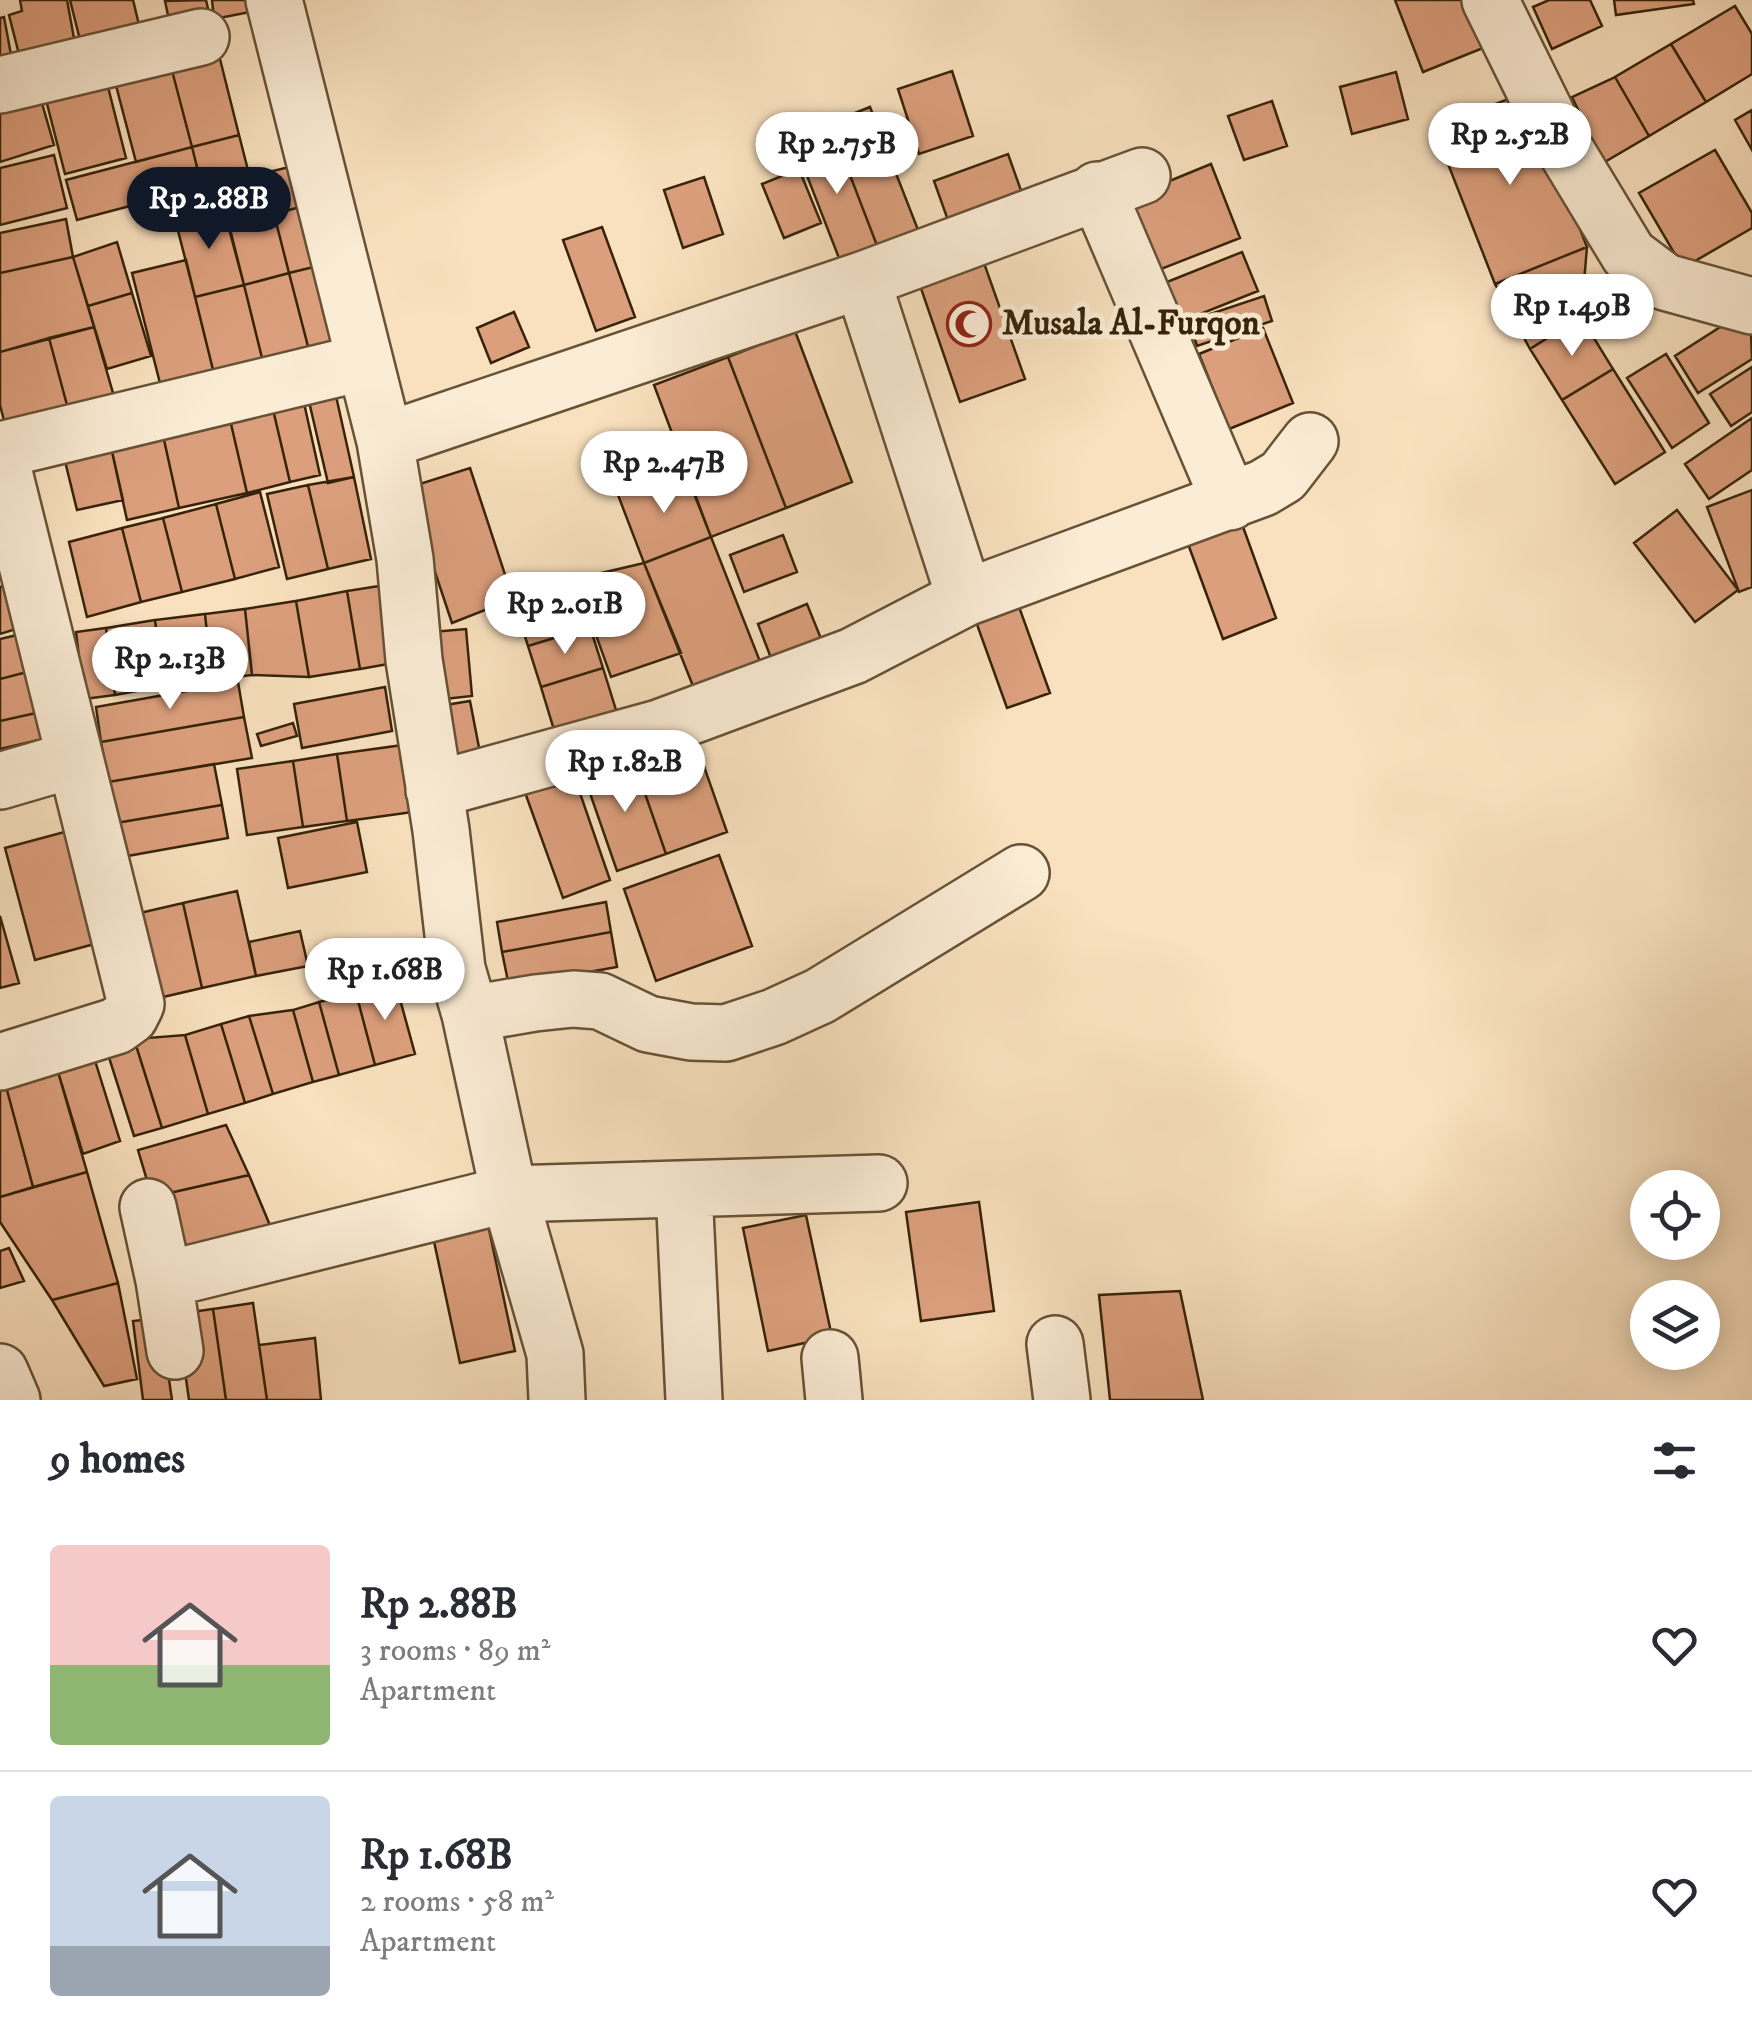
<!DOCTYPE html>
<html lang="en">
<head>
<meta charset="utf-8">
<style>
	:root { --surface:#fff; --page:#f2f2f3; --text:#2b2b33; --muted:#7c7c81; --line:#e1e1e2; --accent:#111827 }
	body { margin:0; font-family:"IM FELL DW Pica",serif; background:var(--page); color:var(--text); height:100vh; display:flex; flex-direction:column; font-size:38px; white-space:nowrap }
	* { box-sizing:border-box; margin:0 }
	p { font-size:32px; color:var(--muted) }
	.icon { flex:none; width:55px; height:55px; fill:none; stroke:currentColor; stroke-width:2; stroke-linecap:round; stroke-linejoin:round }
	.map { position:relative; height:1400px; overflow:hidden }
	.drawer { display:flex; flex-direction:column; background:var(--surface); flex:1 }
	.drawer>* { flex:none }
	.fabs { position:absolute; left:1630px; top:1170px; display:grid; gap:20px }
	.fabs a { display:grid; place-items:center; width:90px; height:90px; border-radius:50%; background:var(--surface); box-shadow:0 5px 25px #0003; font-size:50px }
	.price { position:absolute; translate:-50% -85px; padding:0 22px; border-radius:35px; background:#fff; color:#222; font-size:32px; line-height:65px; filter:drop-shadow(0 2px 5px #0008) }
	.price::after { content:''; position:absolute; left:50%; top:60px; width:30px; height:22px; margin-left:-15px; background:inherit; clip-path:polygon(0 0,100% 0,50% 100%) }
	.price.on { background:var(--accent); color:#fff }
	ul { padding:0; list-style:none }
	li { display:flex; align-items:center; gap:30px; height:250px; padding:0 50px }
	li+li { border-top:2px solid var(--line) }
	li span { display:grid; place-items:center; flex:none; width:280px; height:200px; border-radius:10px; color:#555 }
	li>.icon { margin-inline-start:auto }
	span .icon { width:120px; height:120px; fill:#fffc; stroke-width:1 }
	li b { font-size:42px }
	h2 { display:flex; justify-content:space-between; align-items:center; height:120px; padding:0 50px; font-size:42px }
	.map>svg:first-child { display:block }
	.building { fill:#dc9f7d; stroke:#362309; stroke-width:2.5 }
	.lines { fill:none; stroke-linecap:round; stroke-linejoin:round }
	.minor-casing { stroke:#675236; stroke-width:60 }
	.minor { stroke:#fbecd5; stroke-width:55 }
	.labels { text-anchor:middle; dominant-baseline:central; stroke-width:10; stroke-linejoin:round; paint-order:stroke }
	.poi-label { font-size:35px; font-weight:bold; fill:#362309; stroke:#fbecd5; text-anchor:start }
</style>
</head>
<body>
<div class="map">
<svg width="1752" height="1400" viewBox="0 0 1752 1400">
	<rect width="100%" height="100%" fill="#f9e1bf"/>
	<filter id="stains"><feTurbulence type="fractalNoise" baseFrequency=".002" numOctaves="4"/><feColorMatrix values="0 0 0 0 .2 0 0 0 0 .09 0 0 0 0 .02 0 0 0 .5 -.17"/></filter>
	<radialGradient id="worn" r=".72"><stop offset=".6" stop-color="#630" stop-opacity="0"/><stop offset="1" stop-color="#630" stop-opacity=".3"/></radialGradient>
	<path class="building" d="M 20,0 L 67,0 L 78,60 L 24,74 L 9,15 L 22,11 Z
		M 70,0 L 133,0 L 141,33 L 82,48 Z
		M 206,0 L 213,31 L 173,39 L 165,1 Z
		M 212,0 L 248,0 L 250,12 L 214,19 Z
		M 1395,0 L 1464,0 L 1483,48 L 1423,72 Z
		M 1549,0 L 1590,0 L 1602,26 L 1552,49 L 1533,7 Z
		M 1614,0 L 1693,0 L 1694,4 L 1616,15 Z
		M 1735,6 L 1752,34 L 1752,74 L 1706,102 L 1671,44 Z
		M 4,17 L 14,71 L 0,75 L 0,18 Z
		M 1671,44 L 1706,102 L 1649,136 L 1615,77 Z
		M 217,47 L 239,135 L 192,147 L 169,59 Z
		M 169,59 L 192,147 L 136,162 L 113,74 Z
		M 952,71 L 973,136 L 919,154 L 898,89 Z
		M 1396,72 L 1408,119 L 1352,134 L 1340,87 Z
		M 1615,77 L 1649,136 L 1603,163 L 1572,97 Z
		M 106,79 L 126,158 L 65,174 L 45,96 Z
		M 1526,92 L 1587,247 L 1495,284 L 1434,128 Z
		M 39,93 L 54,145 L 0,162 L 0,104 Z
		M 1272,101 L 1287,146 L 1244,160 L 1228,116 Z
		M 870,107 L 922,240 L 881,256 L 830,123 Z
		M 1752,110 L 1752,150 L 1735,120 Z
		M 830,123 L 881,256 L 844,271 L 792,137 Z
		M 239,135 L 249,174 L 202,187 L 192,147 Z
		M 192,147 L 202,187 L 77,220 L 66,180 Z
		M 1715,150 L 1752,213 L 1752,228 L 1683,268 L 1639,193 Z
		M 1008,154 L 1024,199 L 950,226 L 934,181 Z
		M 54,155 L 67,208 L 0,225 L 0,168 Z
		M 305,163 L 315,203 L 244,222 L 233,181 Z
		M 1211,164 L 1240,238 L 1151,273 L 1123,200 Z
		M 799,169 L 821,223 L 784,238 L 762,184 Z
		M 704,177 L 723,234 L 683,248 L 664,190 Z
		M 315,203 L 330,263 L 289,273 L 274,214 Z
		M 223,206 L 244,285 L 195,297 L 175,219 Z
		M 274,214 L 289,273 L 244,285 L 229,225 Z
		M 66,219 L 73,257 L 0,273 L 0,233 Z
		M 602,227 L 635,317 L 596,331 L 563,240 Z
		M 117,242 L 132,293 L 88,306 L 73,257 Z
		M 978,246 L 1025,379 L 960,402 L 914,268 Z
		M 1587,247 L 1581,317 L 1530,349 L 1495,284 Z
		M 1242,252 L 1258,291 L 1178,323 L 1162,284 Z
		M 73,257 L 94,327 L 0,352 L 0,273 Z
		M 186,260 L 216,382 L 163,395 L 132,273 Z
		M 330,263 L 351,348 L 311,358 L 289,273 Z
		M 289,273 L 311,358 L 265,370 L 244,285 Z
		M 244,285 L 265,370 L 216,382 L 195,297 Z
		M 132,293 L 151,356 L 107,369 L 88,306 Z
		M 1264,296 L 1272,321 L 1197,346 L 1189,321 Z
		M 1750,308 L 1752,359 L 1698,393 L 1675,356 Z
		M 514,312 L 529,347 L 491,363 L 477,328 Z
		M 1581,317 L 1613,369 L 1562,400 L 1530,349 Z
		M 94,327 L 117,407 L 71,420 L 49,338 Z
		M 1263,328 L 1293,403 L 1229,429 L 1199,354 Z
		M 795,331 L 852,482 L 786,508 L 728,357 Z
		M 49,338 L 71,420 L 8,436 L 0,405 L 0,352 Z
		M 1666,354 L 1709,423 L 1672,448 L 1627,378 Z
		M 728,357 L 786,508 L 711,537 L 654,385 Z
		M 1752,367 L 1752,412 L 1731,426 L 1710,394 Z
		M 1613,369 L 1665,452 L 1615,484 L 1562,400 Z
		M 334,387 L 354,477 L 328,483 L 307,393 Z
		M 302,394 L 320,475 L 290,482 L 271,401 Z
		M 271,401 L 290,482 L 247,493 L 228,411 Z
		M 228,411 L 247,493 L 179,508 L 161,426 Z
		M 1752,418 L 1752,470 L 1709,499 L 1685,464 Z
		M 161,426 L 179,508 L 127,520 L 109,438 Z
		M 109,438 L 123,500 L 77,510 L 62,449 Z
		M 470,468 L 513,599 L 452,623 L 407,488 Z
		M 684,468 L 711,537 L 644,563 L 618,495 Z
		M 354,477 L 371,559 L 328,569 L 308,485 Z
		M 308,485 L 328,569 L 287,579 L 267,494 Z
		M 1752,490 L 1752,587 L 1739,592 L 1707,507 Z
		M 260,492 L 279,567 L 235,579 L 216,504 Z
		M 216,504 L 235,579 L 182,592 L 163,518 Z
		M 1677,510 L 1738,590 L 1695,622 L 1634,543 Z
		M 1238,513 L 1276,618 L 1223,639 L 1184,533 Z
		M 163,518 L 182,592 L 141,602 L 122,528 Z
		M 122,528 L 141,602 L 87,617 L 69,542 Z
		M 783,535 L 797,572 L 744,592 L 730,555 Z
		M 711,537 L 761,664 L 695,691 L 644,563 Z
		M 644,563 L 681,653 L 611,677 L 576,579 Z
		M 576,579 L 590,627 L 528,646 L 513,599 Z
		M 392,584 L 405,661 L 360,669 L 347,591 Z
		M 5,585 L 16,629 L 0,634 L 0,587 Z
		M 1013,590 L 1050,693 L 1007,708 L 970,605 Z
		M 347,591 L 360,669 L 309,677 L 296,601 Z
		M 296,601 L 309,677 L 252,675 L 245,609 Z
		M 807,604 L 826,651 L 776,671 L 758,624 Z
		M 245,609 L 252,675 L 212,680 L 205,614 Z
		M 205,614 L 212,680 L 163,686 L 155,620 Z
		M 155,620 L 163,686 L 115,695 L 106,628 Z
		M 590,627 L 603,668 L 541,687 L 528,646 Z
		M 106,628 L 115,695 L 84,699 L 76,632 Z
		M 466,629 L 472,696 L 426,701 L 421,633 Z
		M 17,635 L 27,672 L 0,679 L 0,639 Z
		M 603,668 L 620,723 L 558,743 L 541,687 Z
		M 27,672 L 36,713 L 0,721 L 0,679 Z
		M 238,682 L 244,717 L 101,742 L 96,707 Z
		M 385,687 L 392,731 L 302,748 L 294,704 Z
		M 470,701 L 482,763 L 439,771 L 427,708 Z
		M 36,713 L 43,739 L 0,749 L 0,721 Z
		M 244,717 L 252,758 L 108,782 L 101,742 Z
		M 293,723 L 297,736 L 261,746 L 257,734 Z
		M 694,738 L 727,832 L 666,854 L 633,759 Z
		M 403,745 L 413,812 L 347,821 L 337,754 Z
		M 337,754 L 347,821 L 303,827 L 293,761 Z
		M 633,759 L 666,854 L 617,871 L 584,776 Z
		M 293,761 L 303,827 L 247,835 L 237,769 Z
		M 214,764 L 222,805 L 116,823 L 108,782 Z
		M 572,770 L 610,880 L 563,898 L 523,787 Z
		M 222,805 L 228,838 L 122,857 L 116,823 Z
		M 357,822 L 367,872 L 288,888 L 278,838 Z
		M 83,827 L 113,939 L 35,960 L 5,848 Z
		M 719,855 L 752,946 L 656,981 L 624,889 Z
		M 237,891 L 256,976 L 202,988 L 183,903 Z
		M 606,902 L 611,932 L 502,952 L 497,922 Z
		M 183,903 L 202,988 L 146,1001 L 127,916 Z
		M 0,916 L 19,983 L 0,988 Z
		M 300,931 L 308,966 L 256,976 L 249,942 Z
		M 611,932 L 617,967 L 509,986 L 502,952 Z
		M 395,981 L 415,1054 L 375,1065 L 356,993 Z
		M 356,993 L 375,1065 L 339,1075 L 319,1002 Z
		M 319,1002 L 339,1075 L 313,1082 L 293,1010 Z
		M 293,1010 L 313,1082 L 273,1094 L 249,1016 Z
		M 249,1016 L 273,1094 L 245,1103 L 221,1024 Z
		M 221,1024 L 245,1103 L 208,1114 L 185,1035 Z
		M 185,1035 L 208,1114 L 162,1128 L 134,1039 Z
		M 134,1039 L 162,1128 L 134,1136 L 106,1048 Z
		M 92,1051 L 120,1141 L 83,1154 L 56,1065 Z
		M 56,1065 L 87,1172 L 33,1187 L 4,1079 Z
		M 0,1079 L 4,1079 L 33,1187 L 0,1197 Z
		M 226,1125 L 249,1175 L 152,1197 L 138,1150 Z
		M 87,1172 L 118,1283 L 52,1300 L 0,1222 L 0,1197 Z
		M 249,1175 L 274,1235 L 175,1259 L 152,1197 Z
		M 979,1202 L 994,1311 L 921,1321 L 906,1212 Z
		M 806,1215 L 832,1337 L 768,1351 L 743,1228 Z
		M 487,1220 L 515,1351 L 460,1363 L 432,1232 Z
		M 9,1248 L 24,1281 L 0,1288 L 0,1251 Z
		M 118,1283 L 137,1379 L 104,1386 L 52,1300 Z
		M 1180,1291 L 1203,1400 L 1110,1400 L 1099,1295 Z
		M 253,1303 L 267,1400 L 226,1400 L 213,1309 Z
		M 213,1309 L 226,1400 L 189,1400 L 177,1314 Z
		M 160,1318 L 172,1400 L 143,1400 L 133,1321 Z
		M 315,1338 L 321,1400 L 267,1400 L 259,1345 Z"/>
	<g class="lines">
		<defs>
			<path id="minor" d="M 274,0 L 385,441 L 405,559 L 414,660 L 441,830 L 457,969 L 470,1014 L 509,1194 L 555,1354 L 557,1400
				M 1490,0 L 1557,136 L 1629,255 L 1665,282 L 1752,306
				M 0,85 L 201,37
				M 1097,190 L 1230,502
				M 862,280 L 965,598
				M 385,441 L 862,280 L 1142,176
				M 0,450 L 365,362
				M 0,456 L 136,1004 L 130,1016 L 116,1026 L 0,1062
				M 0,781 L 75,759
				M 434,790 L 659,728 L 853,656 L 965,598 L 1263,488 L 1283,476 L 1310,441
				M 470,1014 L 535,1003 L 573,999 L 600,1001 L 648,1024 L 691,1032 L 726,1033 L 774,1017 L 820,996 L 1021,873
				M 684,1190 L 694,1400
				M 148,1207 L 164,1280 L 509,1194 L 879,1183
				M 164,1280 L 175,1351
				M 1055,1344 L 1062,1400
				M 830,1358 L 834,1400
				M 0,1372 L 12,1400"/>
		</defs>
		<use href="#minor" class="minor-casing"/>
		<use href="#minor" class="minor"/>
	</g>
	<defs>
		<symbol id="mosque-ring" viewBox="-11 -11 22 22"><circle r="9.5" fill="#fbecd5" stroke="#8f2418" stroke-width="1.5"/><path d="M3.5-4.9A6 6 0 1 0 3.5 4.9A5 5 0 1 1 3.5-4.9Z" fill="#8f2418"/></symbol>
	</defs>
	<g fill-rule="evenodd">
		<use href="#mosque-ring" x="944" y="299" width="50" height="50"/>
	</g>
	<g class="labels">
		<g class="poi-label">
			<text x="1002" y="324">Musala Al-Furqon</text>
		</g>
	</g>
	<rect width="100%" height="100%" filter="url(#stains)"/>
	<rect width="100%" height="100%" fill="url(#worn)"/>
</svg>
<div class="fabs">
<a><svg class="icon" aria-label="locate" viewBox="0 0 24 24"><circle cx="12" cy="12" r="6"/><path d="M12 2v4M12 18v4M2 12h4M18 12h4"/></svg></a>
<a><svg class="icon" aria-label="layers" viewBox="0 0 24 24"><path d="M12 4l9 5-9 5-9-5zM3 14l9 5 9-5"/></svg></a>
</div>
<b class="price" style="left:1510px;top:188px">Rp 2.52B</b>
<b class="price" style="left:837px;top:197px">Rp 2.75B</b>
<b class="price on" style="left:209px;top:252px">Rp 2.88B</b>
<b class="price" style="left:1572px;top:359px">Rp 1.49B</b>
<b class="price" style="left:664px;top:516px">Rp 2.47B</b>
<b class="price" style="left:565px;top:657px">Rp 2.01B</b>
<b class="price" style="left:170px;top:712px">Rp 2.13B</b>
<b class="price" style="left:625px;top:815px">Rp 1.82B</b>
<b class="price" style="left:385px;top:1023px">Rp 1.68B</b>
</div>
<section class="drawer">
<h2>9 homes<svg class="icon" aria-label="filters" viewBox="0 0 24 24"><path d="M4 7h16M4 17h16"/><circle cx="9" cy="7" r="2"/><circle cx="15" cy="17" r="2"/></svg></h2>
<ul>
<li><span style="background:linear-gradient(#f6c9c9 60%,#8fb573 0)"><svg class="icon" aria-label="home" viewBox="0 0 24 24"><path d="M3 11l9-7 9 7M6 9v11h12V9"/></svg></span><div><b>Rp 2.88B</b><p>3 rooms · 89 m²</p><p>Apartment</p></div><svg class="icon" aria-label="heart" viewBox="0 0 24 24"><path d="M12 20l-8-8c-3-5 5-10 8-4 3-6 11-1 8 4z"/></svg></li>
<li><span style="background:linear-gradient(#c9d6e8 75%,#9aa5b1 0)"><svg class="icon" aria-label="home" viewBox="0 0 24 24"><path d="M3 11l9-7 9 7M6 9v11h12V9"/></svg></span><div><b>Rp 1.68B</b><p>2 rooms · 58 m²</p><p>Apartment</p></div><svg class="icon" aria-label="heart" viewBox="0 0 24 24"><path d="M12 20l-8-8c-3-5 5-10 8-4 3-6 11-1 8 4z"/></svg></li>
</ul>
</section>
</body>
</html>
